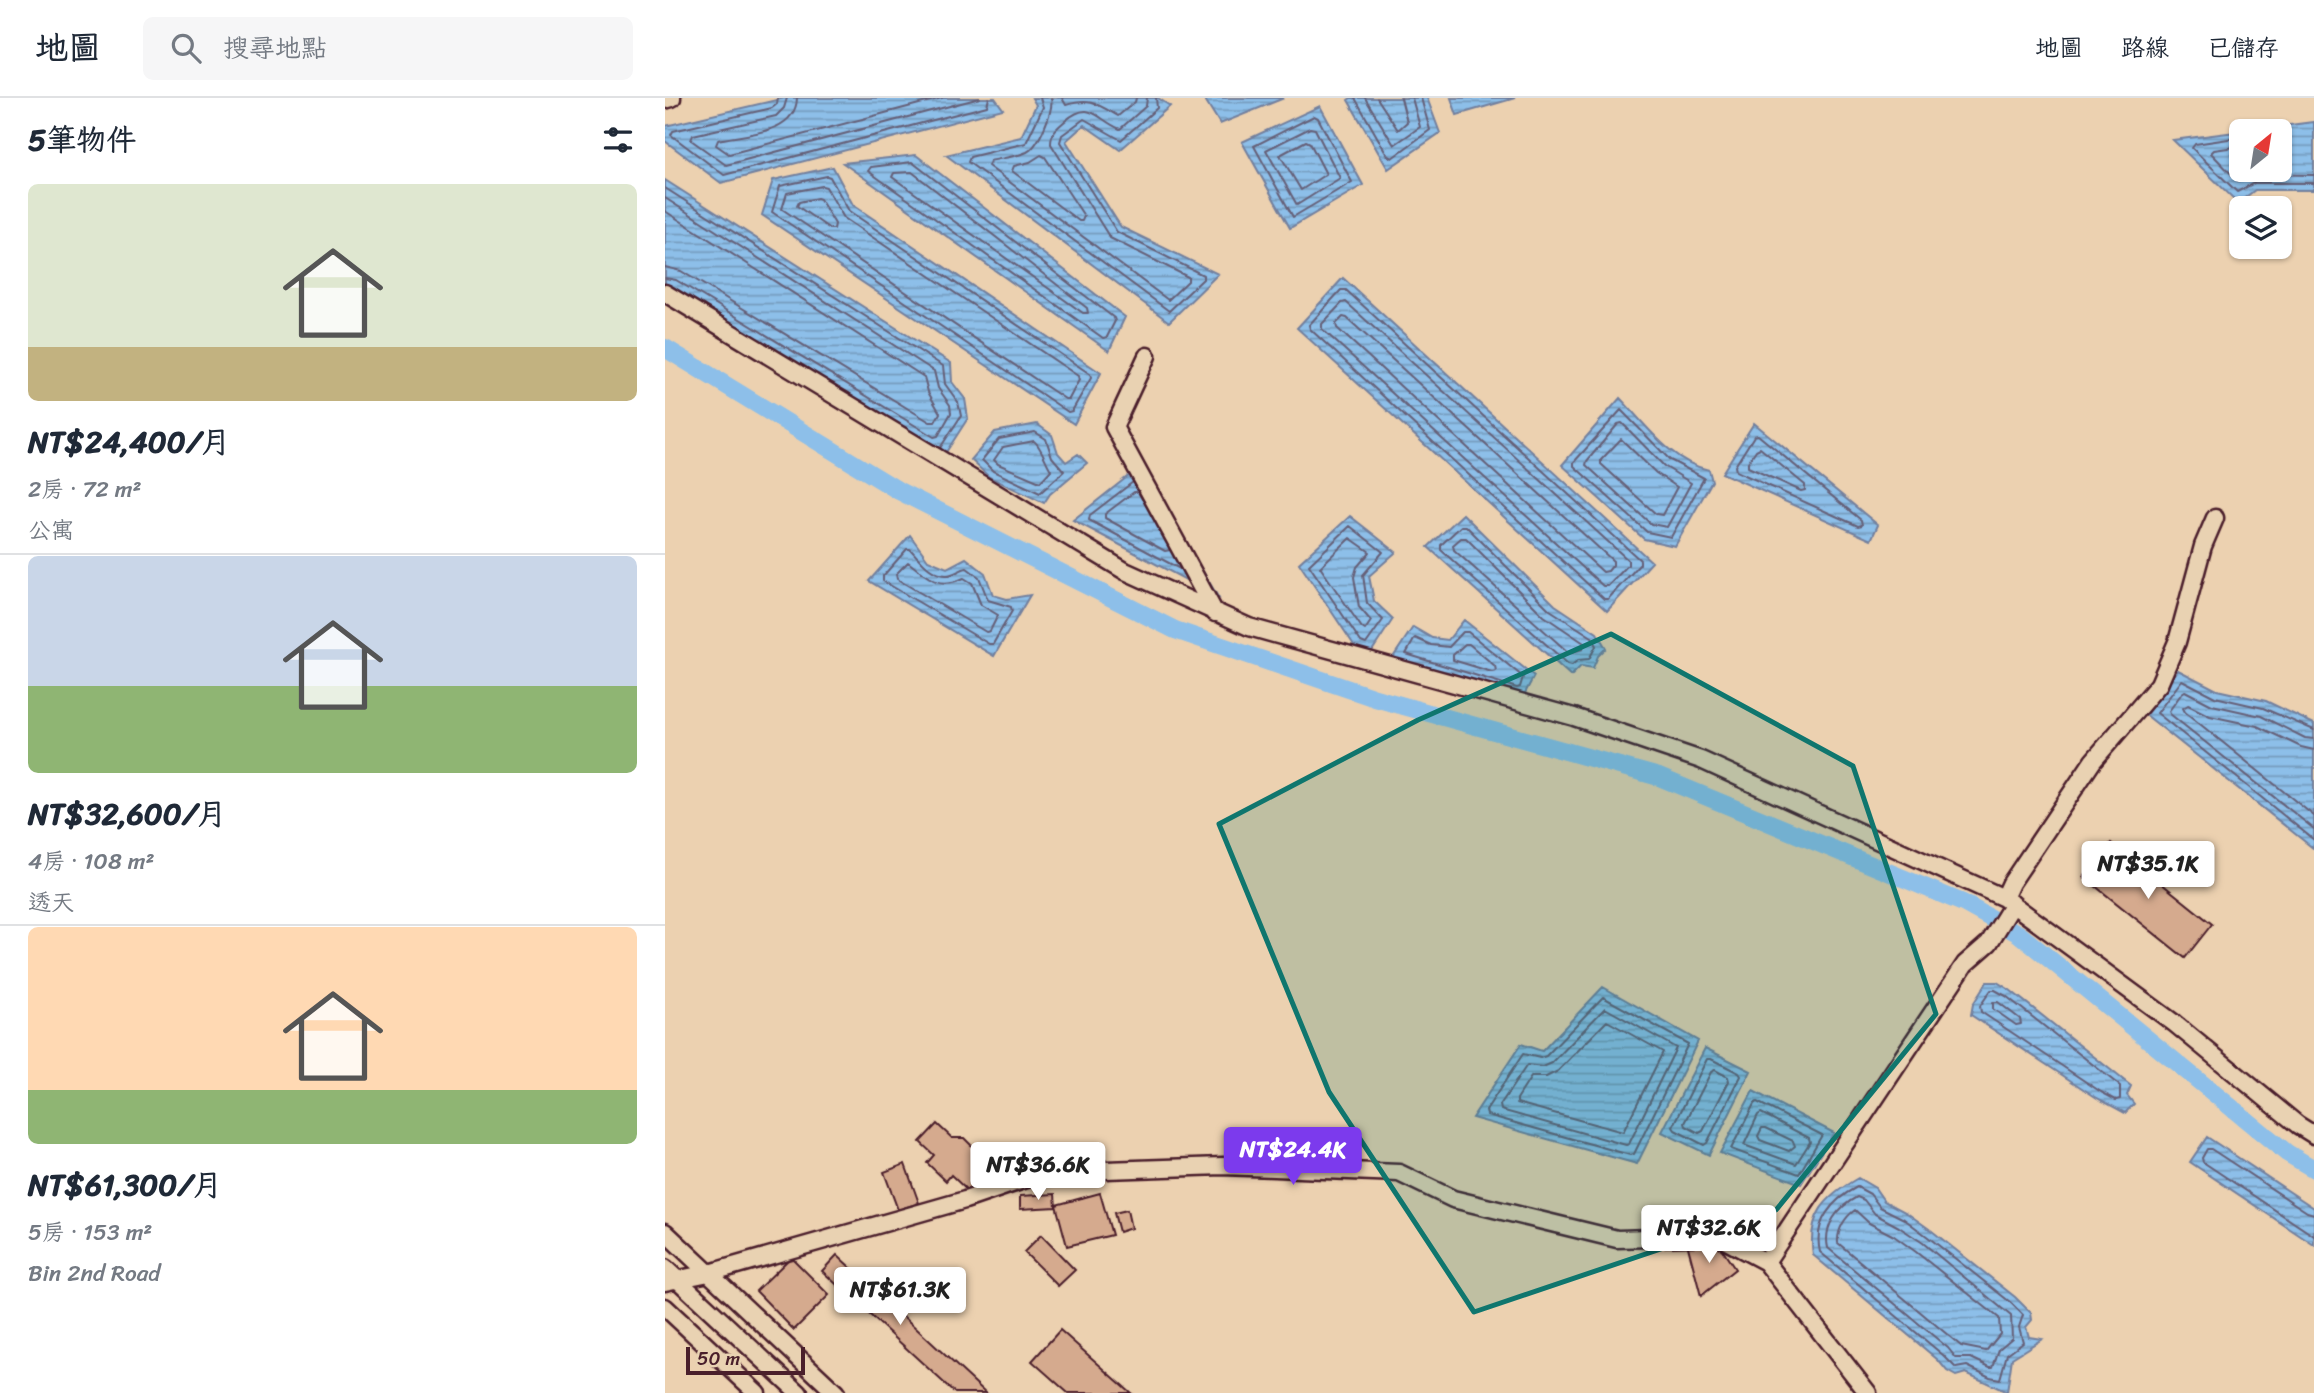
<!DOCTYPE html>
<html lang="zh-TW">
<head>
<meta charset="utf-8">
<style>
	:root { --surface:#fff; --page:#f6f6f7; --text:#1f2937; --muted:#747a83; --line:#e0e1e3; --accent:#7c3aed }
	body { margin:0; font-family:Sriracha,"LXGW WenKai TC",sans-serif; background:var(--page); color:var(--text); height:100vh; display:flex; flex-direction:column; font-size:26px; white-space:nowrap }
	* { box-sizing:border-box; margin:0 }
	p { font-size:23px; color:var(--muted) }
	.icon { flex:none; width:38px; height:38px; fill:none; stroke:currentColor; stroke-width:2; stroke-linecap:round; stroke-linejoin:round }
	.map { position:relative; flex:1; overflow:hidden }
	.sheet { display:flex; flex-direction:column; background:var(--surface); width:665px }
	.sheet>* { flex:none }
	.needle { width:46px; rotate:30deg }
	.buttons { position:absolute; left:1564px; top:21px; display:grid; gap:14px }
	.buttons a { display:grid; place-items:center; width:63px; height:63px; border-radius:10px; background:var(--surface); box-shadow:0 2px 5px #0004; font-size:35px }
	.scale { position:absolute; left:21px; bottom:18px; width:119px; box-sizing:border-box; padding-left:7px; border:4px solid #4a1f2b; border-top:0; font-size:19px; line-height:24px; white-space:nowrap; color:#4a1f2b; -webkit-text-stroke:5px #e9d2b2; paint-order:stroke }
	.price { position:absolute; translate:-50% -60px; padding:0 16px; border-radius:7px; background:#fff; color:#222; font-size:23px; line-height:46px; filter:drop-shadow(0 2px 4px #0008) }
	.price::after { content:''; position:absolute; left:50%; top:42px; width:21px; height:16px; margin-left:-10px; background:inherit; clip-path:polygon(0 0,100% 0,50% 100%) }
	.price.on { background:var(--accent); color:#fff }
	ul { padding:0; list-style:none }
	li { display:grid; align-content:center; gap:14px; height:371px; padding:0 28px }
	li+li { border-top:2px solid var(--line) }
	li span { display:grid; place-items:center; height:217px; border-radius:10px; color:#555 }
	li>.icon { margin-inline-start:auto }
	span .icon { width:126px; height:126px; fill:#fffc; stroke-width:1 }
	li b { font-size:30px }
	h2 { display:flex; justify-content:space-between; align-items:center; height:84px; padding:0 28px; font-size:30px }
	header { display:flex; align-items:center; gap:42px; box-sizing:border-box; height:98px; padding:0 35px; background:var(--surface); border-bottom:2px solid var(--line) }
	header strong { font-size:33px }
	nav { display:flex; gap:38px; margin-inline-start:auto; font-size:24px }
	.search { width:490px; height:63px; background:var(--page); display:flex; align-items:center; gap:18px; box-sizing:border-box; padding:0 24px; border-radius:10px; color:var(--muted); font-size:26px }
	main { display:flex; flex:1; min-height:0 }
	.map>svg:first-child { display:block }
	.water { fill:url(#water-rules); stroke:#727f9d; stroke-width:2; fill-rule:evenodd }
	.lines { fill:none; stroke-linecap:round; stroke-linejoin:round }
	.shore { stroke:#655f77; stroke-width:2 }
	.canal { stroke:#8dbfe9; stroke-width:18 }
	.building { fill:#d5aa8e; stroke:#4a1f2b; stroke-width:2 }
	.minor-casing { stroke:#4a1f2b; stroke-width:21 }
	.minor { stroke:#e9d2b2; stroke-width:16 }
	.marked { fill:#0f766e; fill-opacity:0.2; stroke:#0f766e; stroke-width:5; stroke-linejoin:round }
</style>
</head>
<body>
<header>
<strong>地圖</strong>
<div class="search"><svg class="icon" aria-label="search" viewBox="0 0 24 24"><circle cx="10" cy="10" r="6"/><path d="M15 15l6 6"/></svg>搜尋地點</div>
<nav><a>地圖</a><a>路線</a><a>已儲存</a></nav>
</header>
<main>
<section class="sheet">
<h2>5筆物件<svg class="icon" aria-label="filters" viewBox="0 0 24 24"><path d="M4 7h16M4 17h16"/><circle cx="9" cy="7" r="2"/><circle cx="15" cy="17" r="2"/></svg></h2>
<ul>
<li><span style="background:linear-gradient(#dfe7d0 75%,#c2b280 0)"><svg class="icon" aria-label="home" viewBox="0 0 24 24"><path d="M3 11l9-7 9 7M6 9v11h12V9"/></svg></span><div><b>NT$24,400/月</b><p>2房 · 72 m²</p><p>公寓</p></div></li>
<li><span style="background:linear-gradient(#c9d6e8 60%,#8fb573 0)"><svg class="icon" aria-label="home" viewBox="0 0 24 24"><path d="M3 11l9-7 9 7M6 9v11h12V9"/></svg></span><div><b>NT$32,600/月</b><p>4房 · 108 m²</p><p>透天</p></div></li>
<li><span style="background:linear-gradient(#ffd9b3 75%,#8fb573 0)"><svg class="icon" aria-label="home" viewBox="0 0 24 24"><path d="M3 11l9-7 9 7M6 9v11h12V9"/></svg></span><div><b>NT$61,300/月</b><p>5房 · 153 m²</p><p>Bin 2nd Road</p></div></li>
</ul>
</section>
<div class="map">
<svg width="1649" height="1295" viewBox="0 0 1649 1295">
	<defs>
		<pattern id="water-rules" width="6" height="5" patternUnits="userSpaceOnUse" patternTransform="scale(1.75)"><rect width="6" height="5" fill="#8dbfe9"/><path d="M0 2.5h6" fill="none" stroke="#759bbd"/></pattern>
	</defs>
	<rect width="100%" height="100%" fill="#ecd1b0"/>
	<filter id="ink" filterUnits="userSpaceOnUse"><feTurbulence type="fractalNoise" baseFrequency=".0143" numOctaves="2"/><feDisplacementMap in="SourceGraphic" scale="14" xChannelSelector="R" yChannelSelector="G"/><feConvolveMatrix kernelMatrix="1 2 1 2 8 2 1 2 1" color-interpolation-filters="sRGB"/></filter>
	<g filter="url(#ink)">
		<path class="water" d="M 120,0 L 330,0 L 338,11 L 56,85 L 0,43 L 0,28 Z
			M 367,0 L 493,0 L 505,8 L 455,52 L 419,27 L 401,43 L 456,129 L 553,176 L 504,224 L 281,57 L 356,39 L 371,7 Z
			M 539,0 L 619,0 L 555,26 Z
			M 686,0 L 762,0 L 775,35 L 723,71 L 683,2 Z
			M 786,0 L 850,0 L 792,17 Z
			M 655,8 L 698,87 L 625,130 L 577,44 Z
			M 1649,24 L 1649,92 L 1590,92 L 1573,105 L 1508,42 ZM 1577,33 L 1615,33 L 1615,72 L 1577,72 Z
			M 251,57 L 460,219 L 444,253 L 178,65 Z
			M 168,69 L 188,107 L 436,275 L 409,326 L 97,117 L 108,82 Z
			M 0,82 L 286,265 L 287,284 L 300,301 L 303,320 L 276,362 L 0,194 Z
			M 678,180 L 987,464 L 942,513 L 632,230 Z
			M 955,300 C 980,326 1007,365 1044,372 L 1047,383 L 1010,448 L 979,441 L 897,367 Z
			M 1089,325 L 1213,427 L 1206,442 L 1057,375 Z
			M 372,326 L 387,337 L 393,355 L 401,364 L 413,356 L 422,365 L 385,396 L 379,405 L 324,379 L 306,362 L 330,334 Z
			M 476,368 L 553,499 L 408,422 Z
			M 798,416 L 890,507 L 932,535 L 941,550 L 933,558 L 928,570 L 916,568 L 906,578 L 763,449 Z
			M 685,418 L 731,454 L 704,478 L 709,503 L 728,521 L 707,553 L 693,553 L 634,465 Z
			M 245,437 L 263,462 L 282,470 L 301,460 L 320,475 L 328,497 L 342,501 L 365,497 L 329,558 L 204,483 Z
			M 799,522 L 869,578 L 858,599 L 727,561 L 748,529 L 767,540 L 783,542 Z
			M 1513,572 L 1552,592 L 1601,603 L 1649,626 L 1649,751 L 1481,617 Z
			M 1322,884 L 1332,884 L 1345,892 L 1466,988 L 1462,997 L 1469,1006 L 1460,1015 L 1432,1000 L 1306,917 L 1308,906 Z
			M 938,889 L 1033,943 L 972,1066 L 807,1020 L 856,946 L 877,953 Z
			M 1040,950 L 1086,973 L 1044,1057 L 997,1034 Z
			M 1088,993 L 1169,1035 L 1136,1086 L 1055,1055 Z
			M 1542,1039 L 1649,1110 L 1649,1147 L 1525,1064 Z
			M 1193,1080 L 1210,1090 L 1219,1103 L 1242,1115 L 1267,1133 L 1350,1199 L 1366,1215 L 1367,1222 L 1361,1229 L 1364,1239 L 1377,1241 L 1347,1260 L 1342,1294 L 1301,1275 L 1291,1278 L 1282,1273 L 1273,1262 L 1148,1157 C 1142,1117 1160,1099 1193,1080 Z"/>
		<g class="lines">
			<path class="shore" d="M 113,0 L 112,6 L 107,10 L 8,33 L 6,37 L 59,77 L 322,8 L 324,0
				M 122,0 L 119,10 L 111,18 L 28,37 L 26,42 L 61,67 L 315,0
				M 132,0 C 131,36 80,36 53,42 L 51,47 L 64,56 L 277,0
				M 375,0 L 378,9 L 361,45 L 305,59 L 303,64 L 504,213 L 538,181 L 538,177 L 452,134 L 395,44 L 397,37 L 419,21 L 456,42 L 492,10 L 491,0
				M 386,0 C 389,12 374,48 362,54 C 351,59 337,60 325,63 L 323,68 L 503,202 L 523,183 L 523,179 L 445,140 L 386,46 C 386,34 392,30 400,23 C 426,1 431,21 455,31 L 481,8 L 482,0
				M 397,0 L 401,7 C 426,0 432,6 453,18 L 470,4 L 471,0
				M 690,0 L 723,58 L 727,60 L 765,32 L 756,0
				M 700,0 L 729,47 L 755,29 L 747,0
				M 712,0 L 733,32 L 742,24 L 736,0
				M 649,18 L 653,20 L 687,84 L 628,119 L 589,48 Z
				M 645,30 L 650,31 L 675,80 L 632,107 L 601,52 Z
				M 1577,39 L 1530,46 L 1527,50 L 1572,94 L 1589,85 L 1649,85
				M 641,43 L 645,45 L 661,76 L 636,92 L 615,57 Z
				M 1577,48 L 1549,52 L 1546,55 L 1573,83 L 1588,76 L 1649,77
				M 376,57 L 380,59 L 419,118 L 417,123 L 414,123 L 347,73 L 349,68 L 365,64 Z
				M 247,64 L 449,220 L 450,223 L 442,239 L 438,240 L 203,73 L 206,69 Z
				M 247,74 L 422,210 L 423,215 L 418,215 L 227,79 L 229,75 Z
				M 162,78 L 165,79 L 184,113 L 425,276 L 426,280 L 407,313 L 403,314 L 107,114 L 115,88 Z
				M 157,88 L 161,89 L 179,120 L 413,278 L 414,282 L 404,301 L 400,301 L 117,111 L 122,95 Z
				M 0,90 L 278,268 L 280,286 L 293,304 L 296,318 L 275,350
				M 0,100 L 269,273 L 273,290 L 285,307 L 286,315 L 273,338 L 269,339 L 11,182 L 0,180
				M 152,100 L 155,101 L 170,126 L 169,131 L 165,131 L 132,108 L 134,104 Z
				M 0,113 L 259,279 L 263,294 L 275,315 L 270,324 L 265,324 L 16,173 L 0,169
				M 676,192 L 681,192 L 975,462 L 975,466 L 943,501 L 939,501 L 645,231 L 644,227 Z
				M 681,204 L 963,462 L 963,467 L 943,488 L 938,488 L 657,231 L 657,226 L 677,205 Z
				M 678,219 L 682,220 L 948,463 L 948,467 L 943,473 L 938,474 L 672,230 L 671,226 Z
				M 956,312 L 1005,362 L 1039,380 L 1006,439 L 982,434 L 909,368 L 909,364 Z
				M 957,325 L 999,368 L 1026,385 L 1002,429 L 986,426 L 921,367 L 922,363 L 953,326 Z
				M 370,334 L 381,341 L 387,359 L 399,373 L 375,395 L 328,373 L 317,362 L 334,341 Z
				M 1093,337 L 1196,422 L 1197,427 L 1193,428 L 1071,373 L 1070,368 L 1089,338 Z
				M 956,341 L 991,375 L 1012,389 L 997,417 L 991,416 L 936,366 L 936,362 Z
				M 369,343 C 376,348 381,365 386,372 L 375,384 L 333,366 L 329,362 L 338,349 Z
				M 1095,350 L 1140,387 L 1140,392 L 1136,393 L 1083,369 L 1083,364 L 1091,352 Z
				M 468,384 L 425,417 L 424,422 L 515,471
				M 477,401 L 473,394 L 469,394 L 440,416 L 440,420 L 500,453 L 505,452
				M 685,428 L 718,454 L 698,477 L 702,505 L 718,522 L 701,546 L 696,544 L 644,467 Z
				M 796,428 L 801,428 L 885,512 L 927,539 L 931,548 L 924,561 L 913,562 L 907,567 L 903,566 L 776,452 L 776,447 Z
				M 685,440 L 705,454 L 692,469 L 689,479 L 694,509 L 706,523 L 700,532 L 697,530 L 655,469 Z
				M 796,440 L 801,440 L 879,518 L 919,545 L 918,551 L 904,555 L 789,452 L 788,447 Z
				M 245,451 C 255,461 264,476 281,477 C 288,478 295,471 302,470 L 314,479 L 323,502 L 346,509 L 347,513 L 328,546 L 324,546 L 218,483 L 218,478 L 242,451 Z
				M 243,464 C 263,479 273,492 299,480 L 307,485 L 316,507 L 333,517 L 325,533 L 321,534 L 232,481 L 231,476 Z
				M 798,534 L 803,534 L 858,579 L 855,589 L 852,590 L 741,556 L 750,540 L 766,547 L 784,549 Z
				M 800,546 L 804,546 L 830,568 L 831,573 L 827,574 L 788,562 L 788,557 Z
				M 1649,632 L 1598,610 L 1550,599 L 1517,582 L 1492,615 L 1649,742
				M 1649,641 L 1640,640 L 1596,618 L 1547,607 L 1520,593 L 1517,595 L 1504,613 L 1505,616 L 1649,731
				M 1649,652 L 1636,649 L 1592,628 L 1545,618 L 1523,607 L 1518,610 L 1520,614 L 1649,718
				M 1326,892 L 1330,892 L 1341,898 L 1455,988 L 1455,1001 L 1451,1002 L 1436,994 L 1316,914 L 1315,908 Z
				M 938,899 L 1023,946 L 969,1056 L 965,1057 L 822,1017 L 821,1012 L 858,956 L 875,960 L 881,958 Z
				M 1328,904 L 1333,904 L 1355,921 L 1356,926 L 1351,927 L 1328,911 Z
				M 940,910 L 1011,950 L 964,1046 L 961,1047 L 836,1012 L 835,1007 L 862,967 L 878,969 L 887,965 Z
				M 942,923 L 998,954 L 958,1034 L 852,1005 L 852,1001 L 866,979 L 881,979 L 893,973 Z
				M 1042,961 L 1046,961 L 1074,975 L 1076,978 L 1042,1045 L 1039,1047 L 1010,1032 L 1008,1029 Z
				M 1050,972 L 1063,979 L 1064,983 L 1038,1033 L 1034,1035 L 1021,1028 L 1020,1025 L 1046,974 Z
				M 1092,1004 L 1157,1037 L 1134,1076 L 1066,1051 L 1089,1006 Z
				M 1096,1015 L 1144,1040 L 1145,1044 L 1131,1066 L 1079,1047 L 1093,1017 Z
				M 1097,1030 L 1101,1030 L 1128,1043 L 1130,1048 L 1124,1053 L 1095,1042 L 1093,1038 Z
				M 1192,1089 L 1205,1096 L 1215,1109 L 1239,1121 L 1263,1139 L 1345,1204 L 1358,1217 L 1354,1229 L 1358,1244 L 1342,1256 L 1335,1281 L 1325,1279 L 1302,1268 L 1291,1270 L 1278,1257 L 1155,1154 C 1148,1124 1167,1102 1192,1089 Z
				M 1192,1099 L 1199,1102 L 1210,1116 L 1234,1129 L 1258,1145 L 1346,1218 L 1347,1240 L 1334,1251 L 1328,1269 L 1325,1269 L 1306,1260 L 1291,1260 L 1283,1250 L 1163,1150 C 1158,1128 1173,1109 1192,1099 Z
				M 1190,1112 L 1204,1125 L 1229,1138 L 1251,1154 L 1334,1220 L 1335,1236 L 1321,1253 L 1296,1248 L 1173,1145 C 1172,1132 1180,1119 1190,1112 Z
				M 1649,1116 L 1642,1114 L 1546,1051 L 1542,1051 L 1537,1060 L 1538,1064 L 1649,1138"/>
			<path class="canal" d="M 0,250 L 234,393 L 510,532 L 710,600 L 994,679 L 1298,805 L 1354,836 L 1622,1055 L 1649,1071"/>
		</g>
		<path class="building" d="M 1446,745 L 1547,826 L 1520,860 L 1419,779 Z
			M 272,1026 L 287,1040 L 299,1040 L 339,1080 L 306,1096 L 286,1077 L 281,1083 L 262,1065 L 269,1057 L 255,1044 Z
			M 240,1066 L 254,1105 L 233,1112 L 219,1074 Z
			M 435,1095 L 447,1137 L 402,1148 L 391,1107 Z
			M 390,1096 L 391,1109 L 355,1111 L 355,1098 Z
			M 462,1112 L 466,1130 L 454,1134 L 449,1115 Z
			M 376,1137 L 410,1172 L 393,1188 L 359,1154 Z
			M 1022,1145 L 1054,1147 L 1070,1171 L 1036,1198 Z
			M 172,1157 L 321,1295 L 290,1295 L 157,1173 Z
			M 126,1159 L 164,1197 L 129,1232 L 91,1193 Z
			M 395,1232 L 466,1295 L 403,1295 L 367,1263 Z"/>
		<g class="lines">
			<defs>
				<path id="minor" d="M 0,2 L 7,0
					M 0,195 L 460,473 L 584,529 L 909,619 L 1036,662 L 1339,800 L 1509,925 L 1633,1027 L 1649,1037
					M 482,258 L 449,329 L 550,515
					M 1339,800 L 1346,785 L 1428,663 L 1494,586 L 1512,544 L 1538,448 L 1550,420
					M 0,1134 L 171,1295
					M 1101,1164 L 1300,866 L 1324,845 L 1348,806
					M 0,1170 L 134,1295
					M 0,1184 L 44,1175 L 300,1102 L 382,1074 L 558,1068 L 734,1075 L 788,1101 L 952,1141 L 1052,1138 L 1101,1164 L 1203,1295
					M 0,1209 L 92,1295"/>
			</defs>
			<use href="#minor" class="minor-casing"/>
			<use href="#minor" class="minor"/>
		</g>
	</g>
	<path class="marked" d="M 946,536 L 1188,668 L 1271,916 L 1111,1112 L 809,1214 L 664,994 L 554,726 L 753,622 Z"/>
</svg>
<div class="buttons">
<a><svg class="needle" viewBox="-14 -14 28 28"><path d="M0-13l5 13h-10z" fill="#e53935"/><path d="M0 13l5-13h-10z" fill="#747a83"/></svg></a>
<a><svg class="icon" aria-label="layers" viewBox="0 0 24 24"><path d="M12 4l9 5-9 5-9-5zM3 14l9 5 9-5"/></svg></a>
</div>
<div class="scale">50 m</div>
<b class="price" style="left:1483px;top:803px">NT$35.1K</b>
<b class="price on" style="left:628px;top:1089px">NT$24.4K</b>
<b class="price" style="left:373px;top:1104px">NT$36.6K</b>
<b class="price" style="left:1044px;top:1167px">NT$32.6K</b>
<b class="price" style="left:235px;top:1229px">NT$61.3K</b>
</div>
</main>
</body>
</html>
